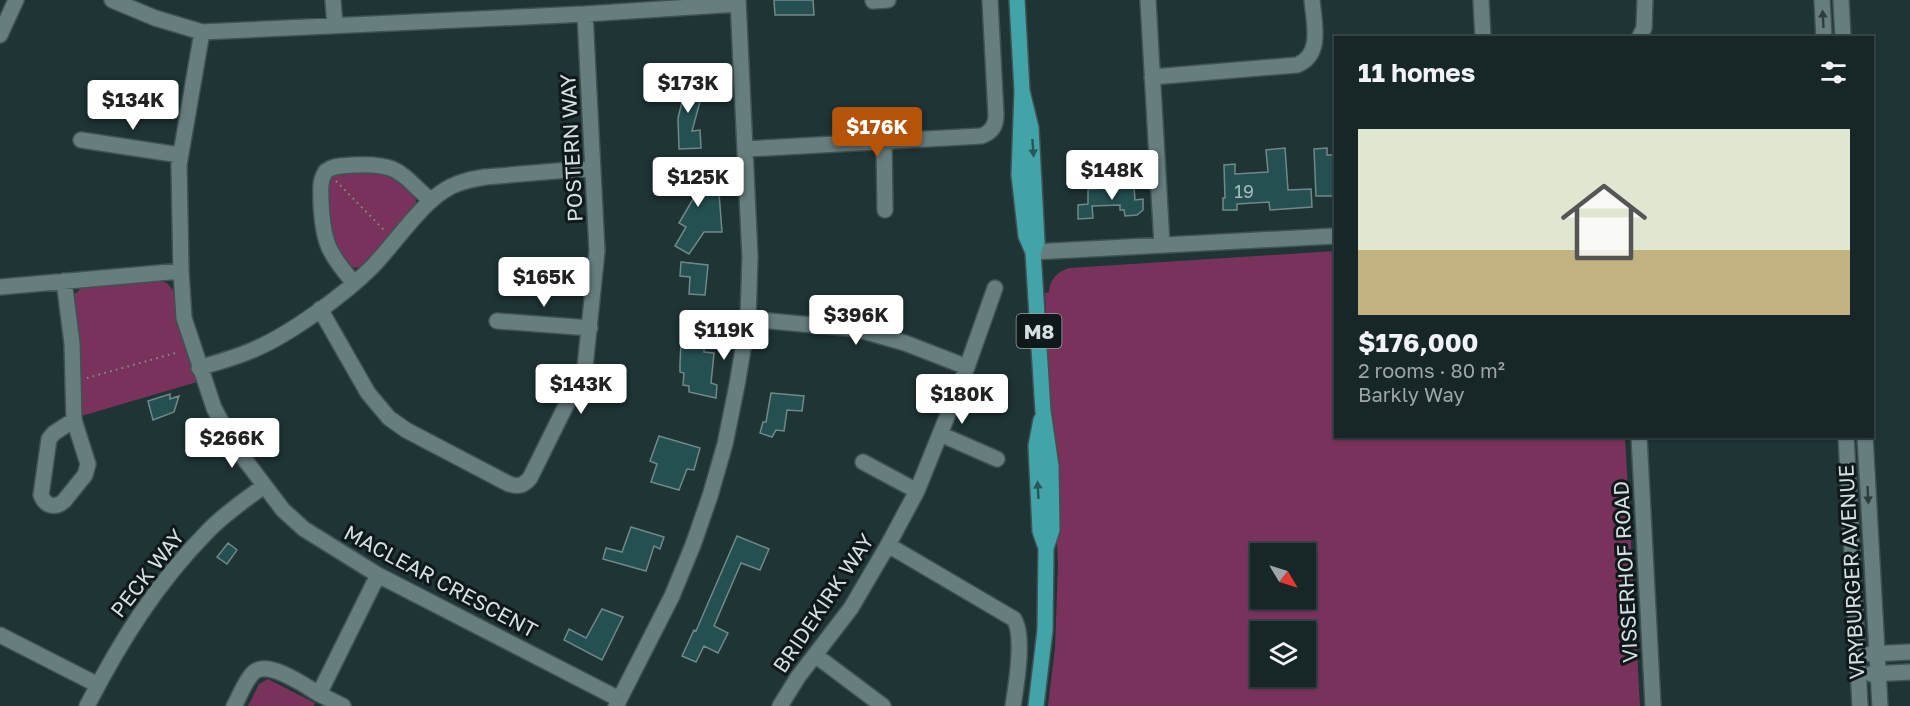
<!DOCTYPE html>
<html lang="en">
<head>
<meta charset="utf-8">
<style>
	:root { --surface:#172728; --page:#202f30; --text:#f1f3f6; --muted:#9ea5a8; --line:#364445; --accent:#b45309 }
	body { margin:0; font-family:"Golos Text",sans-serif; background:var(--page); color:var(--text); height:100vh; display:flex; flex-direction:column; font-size:22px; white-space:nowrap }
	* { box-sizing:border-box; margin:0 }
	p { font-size:20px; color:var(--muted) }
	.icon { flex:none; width:33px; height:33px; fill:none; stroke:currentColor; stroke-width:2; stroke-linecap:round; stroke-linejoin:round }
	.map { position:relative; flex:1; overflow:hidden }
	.details { position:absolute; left:1334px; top:36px; width:540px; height:402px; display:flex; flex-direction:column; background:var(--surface); border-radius:0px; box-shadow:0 2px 4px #0004,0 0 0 2px var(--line) }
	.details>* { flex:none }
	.needle { width:39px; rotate:128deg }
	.buttons { position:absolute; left:1250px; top:543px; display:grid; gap:12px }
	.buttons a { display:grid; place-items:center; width:66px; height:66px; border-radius:0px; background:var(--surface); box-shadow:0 2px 4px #0004,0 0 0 2px var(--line); font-size:30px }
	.price { position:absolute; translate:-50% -51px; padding:0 14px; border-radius:6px; background:#fff; color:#222; font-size:20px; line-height:39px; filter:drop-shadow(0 2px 3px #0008) }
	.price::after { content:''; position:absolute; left:50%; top:36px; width:18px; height:14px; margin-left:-9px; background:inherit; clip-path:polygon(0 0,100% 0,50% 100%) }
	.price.active { background:var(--accent); color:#fff }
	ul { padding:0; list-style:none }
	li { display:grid; align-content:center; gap:12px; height:318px; padding:0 24px }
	li span { display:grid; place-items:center; height:186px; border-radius:0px; color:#555 }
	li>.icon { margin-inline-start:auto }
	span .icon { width:108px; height:108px; fill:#fffc; stroke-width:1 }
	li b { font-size:26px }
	h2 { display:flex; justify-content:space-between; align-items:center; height:72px; padding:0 24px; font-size:26px }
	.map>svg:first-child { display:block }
	.green { fill:#79325c; fill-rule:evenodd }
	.building { fill:#245052; stroke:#718889; stroke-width:1.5 }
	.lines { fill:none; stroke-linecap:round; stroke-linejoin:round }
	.minor-casing { stroke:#405253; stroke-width:18 }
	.tertiary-casing { stroke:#405253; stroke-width:18 }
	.primary-casing { stroke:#405253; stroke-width:18 }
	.path { stroke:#829293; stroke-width:2; stroke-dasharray:1.5 4.5; stroke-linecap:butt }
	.minor { stroke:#677e7f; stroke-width:15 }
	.tertiary { stroke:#677e7f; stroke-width:15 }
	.primary { stroke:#42a4a8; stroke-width:15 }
	.oneway { fill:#2e3c3d }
	.oneway2 { fill:#26585a }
	.labels { text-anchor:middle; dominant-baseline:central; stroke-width:6; stroke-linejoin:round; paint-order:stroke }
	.number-label { font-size:18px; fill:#a7bbbc }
	.shield { fill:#10191a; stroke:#98a4a5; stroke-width:1.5 }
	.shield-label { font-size:20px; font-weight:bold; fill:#d3dfe0 }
	.street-label { font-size:21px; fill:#d3dfe0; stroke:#10191a }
</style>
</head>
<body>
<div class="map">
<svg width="1910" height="706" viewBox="0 0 1910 706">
	<rect width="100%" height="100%" fill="#1f3435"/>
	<path class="green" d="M 385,171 C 398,180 419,190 416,208 L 363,266 L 355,268 L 347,265 L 331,241 L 326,188 L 330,177 L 336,172 Z
		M 1335,251 L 1335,436 L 1625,437 L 1640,706 L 1048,706 L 1055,648 L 1058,565 L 1045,293 L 1049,292 C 1050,279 1057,272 1069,268 ZM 1260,554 L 1305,554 L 1305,598 L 1260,598 ZM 1260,632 L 1305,632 L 1305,676 L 1260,676 Z
		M 158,279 L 168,284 L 175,293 L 197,382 L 78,417 L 74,295 L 83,286 Z
		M 268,679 L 315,703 L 314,706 L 248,706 L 259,684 Z"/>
	<path class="building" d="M 774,0 L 813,0 L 814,15 L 775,15 Z
		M 670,82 L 684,86 L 685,82 L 704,87 L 692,131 L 700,130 L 701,148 L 679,149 L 678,118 L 683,98 L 667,93 Z
		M 1285,148 L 1288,190 L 1311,189 L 1312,207 L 1270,210 L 1269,202 L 1237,204 L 1237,210 L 1223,210 L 1223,198 L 1225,198 L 1224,165 L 1235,164 L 1235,174 L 1268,172 L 1266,150 Z
		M 1327,148 L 1327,155 L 1334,155 L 1335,196 L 1316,196 L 1314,149 Z
		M 709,172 L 710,180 L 718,180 L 722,232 L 704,232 L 689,254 L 675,246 L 686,227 L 679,223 L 696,194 L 673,195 L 672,177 Z
		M 1134,186 L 1135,200 L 1143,199 L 1143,210 L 1137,215 L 1125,216 L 1124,210 L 1120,210 L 1120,205 L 1092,206 L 1093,218 L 1078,219 L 1078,205 L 1088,204 L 1088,189 Z
		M 681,262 L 708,265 L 705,295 L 689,294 L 690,277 L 680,276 Z
		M 682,318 L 706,319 L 704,352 L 714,353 L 711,383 L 717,385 L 716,398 L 689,392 L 689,386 L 683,385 L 684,373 L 680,372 L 680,364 Z
		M 771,393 L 804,396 L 802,411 L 787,410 L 784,431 L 776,430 L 772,437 L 760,433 L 763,422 L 766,422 Z
		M 170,394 L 170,399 L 179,396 L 174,412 L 153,420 L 148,401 Z
		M 659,436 L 700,448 L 694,470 L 687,469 L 679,490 L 651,482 L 657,464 L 650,461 Z
		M 631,527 L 664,537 L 660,549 L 654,546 L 646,571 L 603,559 L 606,548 L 622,552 Z
		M 737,536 L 769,549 L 760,570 L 741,563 L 714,626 L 728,633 L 718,653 L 704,646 L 696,662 L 682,656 L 694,630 L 696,631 Z
		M 228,543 L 237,550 L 227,564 L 217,557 Z
		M 602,609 L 623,617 L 602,660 L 564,640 L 569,629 L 586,638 Z"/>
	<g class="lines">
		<defs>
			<path id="minor" d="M 112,0 L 155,18 L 202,32 L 585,14 L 738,4
				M 333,0 L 335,26
				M 1148,0 L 1162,245
				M 1481,0 L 1483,38
				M 873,1 L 888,0
				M 202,32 L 179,165 L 181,271 L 184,318 L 214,408 L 233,444 L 283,510 L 304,529 L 378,575 L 619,699
				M 0,35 L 16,0
				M 1639,38 L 1644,28 L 1645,0
				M 1152,77 L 1297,65 C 1323,55 1314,23 1312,0
				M 81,140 L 180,155
				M 884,141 L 885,210
				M 746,149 L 981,136 C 991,133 996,126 996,115 L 990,0
				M 1033,252 L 1335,236
				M 64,281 L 72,343 L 74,420 L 88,464 L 85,475 L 64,501 C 55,509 45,506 41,495 L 49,439 L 54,433 L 74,420
				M 354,283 C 328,253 323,242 321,203 C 321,191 319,181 326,171 C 334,165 343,166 353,165 C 399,163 399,172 431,201
				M 0,287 L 181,271
				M 320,309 L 368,393 L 389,418 L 406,430 L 509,484 C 518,487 523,486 530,478 L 585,367 L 597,251 L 585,14
				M 748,319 L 856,329 L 905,343 L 967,367
				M 497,321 L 590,328
				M 199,368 C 218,362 238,357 255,349 C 290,334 344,295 371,268 C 395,244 421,202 450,187 C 461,181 473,179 485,177 L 593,168
				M 940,434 L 997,459
				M 1639,436 L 1653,706
				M 863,462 L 917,491
				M 888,545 L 1014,619 C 1025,636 1016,686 1013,706
				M 0,635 L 98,685
				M 815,655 L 883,706
				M 319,694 L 343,706
				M 87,706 C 120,642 156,584 207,532 C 224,514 245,500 264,486
				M 234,706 C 240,696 245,680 254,672 C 269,660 304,685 319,694 L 378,575
				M 616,706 L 672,596 L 693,545 L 710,496 L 725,444 L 737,385 L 748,319 L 750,257 L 738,0
				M 780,706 L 798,677 L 851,608 L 888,545 L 917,491 L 967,367 L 995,288"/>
			<path id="tertiary" d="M 1822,0 L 1824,38
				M 1841,0 L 1843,38
				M 1846,436 L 1860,706
				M 1865,436 L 1880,706
				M 1870,654 L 1910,652
				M 1871,674 L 1910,672"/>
			<path id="primary" d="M 1017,0 L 1022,91 L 1019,175 L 1026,236 L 1033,252
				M 1022,91 L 1031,128 L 1037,242 L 1033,252 L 1043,411 L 1051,466 L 1052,530 L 1046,548 L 1045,630 L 1036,706
				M 1041,420 L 1036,446 L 1040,531 L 1046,548"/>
		</defs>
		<use href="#minor" class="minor-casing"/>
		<use href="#tertiary" class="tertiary-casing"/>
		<use href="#primary" class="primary-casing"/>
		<path class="path" d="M 336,181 L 385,231
			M 87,378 L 179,352"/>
		<use href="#minor" class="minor"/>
		<use href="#tertiary" class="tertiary"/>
		<use href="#primary" class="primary"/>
	</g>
	<defs><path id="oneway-solid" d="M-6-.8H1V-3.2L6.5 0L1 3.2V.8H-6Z" transform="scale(1.5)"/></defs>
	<g class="oneway">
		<use href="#oneway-solid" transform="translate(1823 19) rotate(-93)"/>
		<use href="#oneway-solid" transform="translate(1868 495) rotate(87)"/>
	</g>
	<g class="oneway2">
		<use href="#oneway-solid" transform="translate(1033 148) rotate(86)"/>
		<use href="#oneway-solid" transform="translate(1038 490) rotate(-93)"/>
	</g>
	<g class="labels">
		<g class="number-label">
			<text x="1244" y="191">19</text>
		</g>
		<rect class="shield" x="1016.5" y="314" width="45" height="34" rx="4.5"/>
		<g class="shield-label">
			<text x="1039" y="331">M8</text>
		</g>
		<g class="street-label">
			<text transform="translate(571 148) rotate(-93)">POSTERN WAY</text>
			<text transform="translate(1625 572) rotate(-93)">VISSERHOF ROAD</text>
			<text transform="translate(1851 572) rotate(-93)">VRYBURGER AVENUE</text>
			<text transform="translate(147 573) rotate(-52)">PECK WAY</text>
			<text transform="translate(441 581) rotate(28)">MACLEAR CRESCENT</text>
			<text transform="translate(823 603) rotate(-56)">BRIDEKIRK WAY</text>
		</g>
	</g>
</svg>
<div class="buttons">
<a><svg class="needle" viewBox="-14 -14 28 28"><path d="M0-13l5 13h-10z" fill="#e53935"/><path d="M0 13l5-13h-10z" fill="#9ea5a8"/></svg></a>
<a><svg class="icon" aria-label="layers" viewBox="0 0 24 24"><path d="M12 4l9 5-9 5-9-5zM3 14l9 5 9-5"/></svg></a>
</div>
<b class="price" style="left:688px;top:114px">$173K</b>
<b class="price" style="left:133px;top:131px">$134K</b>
<b class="price active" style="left:877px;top:158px">$176K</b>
<b class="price" style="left:1112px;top:201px">$148K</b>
<b class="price" style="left:698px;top:208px">$125K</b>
<b class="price" style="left:544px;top:308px">$165K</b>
<b class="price" style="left:856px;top:346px">$396K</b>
<b class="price" style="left:724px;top:361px">$119K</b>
<b class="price" style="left:581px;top:415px">$143K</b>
<b class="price" style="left:962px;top:425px">$180K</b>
<b class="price" style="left:232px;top:469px">$266K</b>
<section class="details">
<h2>11 homes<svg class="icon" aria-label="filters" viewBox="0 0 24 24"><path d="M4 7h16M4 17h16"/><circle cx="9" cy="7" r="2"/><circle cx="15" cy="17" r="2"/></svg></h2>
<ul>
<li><span style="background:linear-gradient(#dfe7d0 65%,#c2b280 0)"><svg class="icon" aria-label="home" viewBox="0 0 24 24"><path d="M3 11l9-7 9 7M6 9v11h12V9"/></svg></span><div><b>$176,000</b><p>2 rooms · 80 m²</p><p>Barkly Way</p></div></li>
</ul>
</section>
</div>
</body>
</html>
